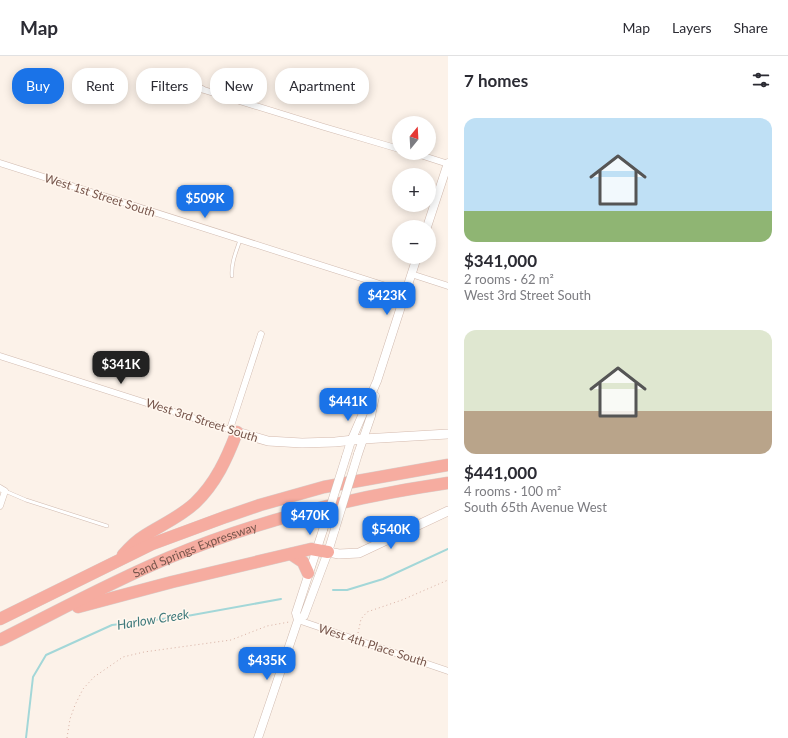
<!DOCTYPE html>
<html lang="en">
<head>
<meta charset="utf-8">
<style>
	:root { --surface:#fff; --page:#f2f2f3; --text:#2b2b33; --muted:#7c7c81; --line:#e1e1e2; --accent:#1a73e8 }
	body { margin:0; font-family:Lato,sans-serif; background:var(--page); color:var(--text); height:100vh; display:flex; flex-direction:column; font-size:15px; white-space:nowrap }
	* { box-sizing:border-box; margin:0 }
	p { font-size:13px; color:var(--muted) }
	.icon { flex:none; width:22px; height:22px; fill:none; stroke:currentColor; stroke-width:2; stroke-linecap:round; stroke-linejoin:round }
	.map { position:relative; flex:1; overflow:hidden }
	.panel { display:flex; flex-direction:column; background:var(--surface); width:340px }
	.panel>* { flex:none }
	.top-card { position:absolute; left:12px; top:12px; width:376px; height:36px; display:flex; gap:8px }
	.needle { width:26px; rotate:18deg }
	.buttons { position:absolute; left:392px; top:60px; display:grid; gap:8px }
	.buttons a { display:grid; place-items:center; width:44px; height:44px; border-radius:50%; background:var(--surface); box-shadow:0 2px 10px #0003; font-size:20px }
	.price { position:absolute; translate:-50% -34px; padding:0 9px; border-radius:8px; background:var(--accent); color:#fff; font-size:13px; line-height:26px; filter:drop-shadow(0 1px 2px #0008) }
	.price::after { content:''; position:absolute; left:50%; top:24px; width:12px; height:9px; margin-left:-6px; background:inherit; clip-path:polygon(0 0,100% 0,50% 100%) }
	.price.active { background:#222; color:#fff }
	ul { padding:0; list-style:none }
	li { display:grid; align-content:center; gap:8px; height:212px; padding:0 16px }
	li span { display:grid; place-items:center; height:124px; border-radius:12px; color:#555 }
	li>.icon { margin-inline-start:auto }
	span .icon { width:72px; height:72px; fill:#fffc; stroke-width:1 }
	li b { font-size:17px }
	h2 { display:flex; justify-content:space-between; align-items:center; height:48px; padding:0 16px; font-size:17px }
	.tag { padding:0 14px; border-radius:16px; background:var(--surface); box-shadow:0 2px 10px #0003; font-size:14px; line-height:36px }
	.tag.active { background:var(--accent); color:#fff }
	header { display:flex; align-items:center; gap:24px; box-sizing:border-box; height:56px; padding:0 20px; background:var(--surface); border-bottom:1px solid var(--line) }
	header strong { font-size:19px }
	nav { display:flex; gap:22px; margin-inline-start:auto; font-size:14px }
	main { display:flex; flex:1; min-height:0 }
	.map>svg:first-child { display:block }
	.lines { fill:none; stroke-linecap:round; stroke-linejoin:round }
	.stream { stroke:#a3d7d8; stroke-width:2 }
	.service-casing { stroke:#d1bbb0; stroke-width:4 }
	.minor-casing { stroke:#d1bbb0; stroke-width:7 }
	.tertiary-casing { stroke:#d1bbb0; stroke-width:9 }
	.secondary-casing { stroke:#d4baae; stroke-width:10 }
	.motorway-casing { stroke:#d9d0cd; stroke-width:13 }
	.path { stroke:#d7b0a3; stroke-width:1; stroke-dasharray:1 3; stroke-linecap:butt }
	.service { stroke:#fff; stroke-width:3 }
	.minor { stroke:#fff; stroke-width:6 }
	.tertiary { stroke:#fff; stroke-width:8 }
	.secondary { stroke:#fff; stroke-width:9 }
	.motorway { stroke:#f6aca0; stroke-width:12 }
	.tertiary-bridge-casing { stroke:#d1bbb0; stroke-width:9; stroke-linecap:butt }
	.tertiary-bridge { stroke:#fff; stroke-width:8 }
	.labels { text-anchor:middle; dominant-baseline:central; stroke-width:3; stroke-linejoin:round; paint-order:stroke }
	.street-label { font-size:12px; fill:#77564c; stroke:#fff7ef }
	.water-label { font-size:13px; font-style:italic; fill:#407a7c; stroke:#fff7ef }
</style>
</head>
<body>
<header>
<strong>Map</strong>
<nav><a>Map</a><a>Layers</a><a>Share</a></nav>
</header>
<main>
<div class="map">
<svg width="448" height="682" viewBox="0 0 448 682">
	<rect width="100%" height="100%" fill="#fcf2e9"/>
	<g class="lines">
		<path class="stream" d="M 333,534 L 347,534 L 383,523 L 448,493
			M 26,682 L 33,621 L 46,599 L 112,569 L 187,560 L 281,543"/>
		<defs>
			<path id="service" d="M 232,220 C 231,207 236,196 240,184
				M 5,435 L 26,444 L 107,470"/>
			<path id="minor" d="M 182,20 L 192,28 L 204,34 L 324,71 L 399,93
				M 414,97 L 448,108
				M 0,107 L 405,236
				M 411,218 L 448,230
				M 0,300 L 237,376
				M 230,373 L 261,278
				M 0,432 L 5,435 L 0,450
				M 298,564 L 448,615"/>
			<path id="tertiary" d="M 427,171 L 448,107
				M 358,398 L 371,360 L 375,340
				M 346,401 L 351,385 L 377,325 L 417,201
				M 298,564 L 304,560 L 328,496 L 335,473
				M 258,682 L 298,564 L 296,557 L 323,474"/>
			<path id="secondary" d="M 237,376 L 268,385 L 302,387 L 335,386 L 363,383 L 448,378
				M 328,496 L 339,498 L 359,497 L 448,455"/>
			<g id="motorway">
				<path d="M 291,498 L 303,506 L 308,517"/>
				<path d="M 123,499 C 129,492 136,485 144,480 C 161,469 180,461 195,447 C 216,427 227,402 237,376"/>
				<path d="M 78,551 L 172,526 L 311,493 L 328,496"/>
				<path d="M 0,563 L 152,488 L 225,461 L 260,449 L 324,431 L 448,409"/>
				<path id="s1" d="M 0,584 C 56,556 111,526 168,502 C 258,464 352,441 448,427"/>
			</g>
		</defs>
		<use href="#service" class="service-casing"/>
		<use href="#minor" class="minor-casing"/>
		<use href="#tertiary" class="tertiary-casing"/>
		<use href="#secondary" class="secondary-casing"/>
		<use href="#motorway" class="motorway-casing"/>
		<path class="path" d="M 358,577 L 361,563 L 367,556 L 402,544 L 448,524
			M 67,682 L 70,663 L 75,649 L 83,633 L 94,621 L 123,601 L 144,596 L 231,584 L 267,570 L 289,566"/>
		<use href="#service" class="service"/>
		<use href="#minor" class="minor"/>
		<use href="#tertiary" class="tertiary"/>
		<use href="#secondary" class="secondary"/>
		<use href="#motorway" class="motorway"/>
		<defs>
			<path id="tertiary-bridge" d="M 335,473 L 358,398
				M 323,474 L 346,401"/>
		</defs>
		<use href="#tertiary-bridge" class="tertiary-bridge-casing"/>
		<use href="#tertiary-bridge" class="tertiary-bridge"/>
	</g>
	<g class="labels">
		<g class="street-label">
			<text transform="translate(100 139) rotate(18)">West 1st Street South</text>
			<text transform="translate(202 364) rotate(18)">West 3rd Street South</text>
			<text stroke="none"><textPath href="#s1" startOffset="215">Sand Springs Expressway</textPath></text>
			<text transform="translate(373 589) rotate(18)">West 4th Place South</text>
		</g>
		<g class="water-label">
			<text transform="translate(153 563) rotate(-9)">Harlow Creek</text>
		</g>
	</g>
</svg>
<div class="buttons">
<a><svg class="needle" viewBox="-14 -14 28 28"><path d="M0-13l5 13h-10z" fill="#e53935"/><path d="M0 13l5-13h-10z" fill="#7c7c81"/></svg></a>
<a>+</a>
<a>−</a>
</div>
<b class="price" style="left:205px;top:163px">$509K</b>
<b class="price" style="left:387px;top:260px">$423K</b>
<b class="price active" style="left:121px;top:329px">$341K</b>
<b class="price" style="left:348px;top:366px">$441K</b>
<b class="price" style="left:310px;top:480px">$470K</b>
<b class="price" style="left:391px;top:494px">$540K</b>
<b class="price" style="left:267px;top:625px">$435K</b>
<div class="top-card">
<a class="tag active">Buy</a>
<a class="tag">Rent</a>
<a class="tag">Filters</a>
<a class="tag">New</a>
<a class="tag">Apartment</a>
</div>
</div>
<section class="panel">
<h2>7 homes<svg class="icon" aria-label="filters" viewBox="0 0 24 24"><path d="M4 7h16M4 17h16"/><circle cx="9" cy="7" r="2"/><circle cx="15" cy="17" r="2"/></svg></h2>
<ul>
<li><span style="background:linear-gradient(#bfe0f5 75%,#8fb573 0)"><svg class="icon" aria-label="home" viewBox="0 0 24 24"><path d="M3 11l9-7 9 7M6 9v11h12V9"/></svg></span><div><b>$341,000</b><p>2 rooms · 62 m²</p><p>West 3rd Street South</p></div></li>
<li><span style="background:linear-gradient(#dfe7d0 65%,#b9a48a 0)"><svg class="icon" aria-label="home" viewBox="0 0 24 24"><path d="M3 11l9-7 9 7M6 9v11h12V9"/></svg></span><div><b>$441,000</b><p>4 rooms · 100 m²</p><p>South 65th Avenue West</p></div></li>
</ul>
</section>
</main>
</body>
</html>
